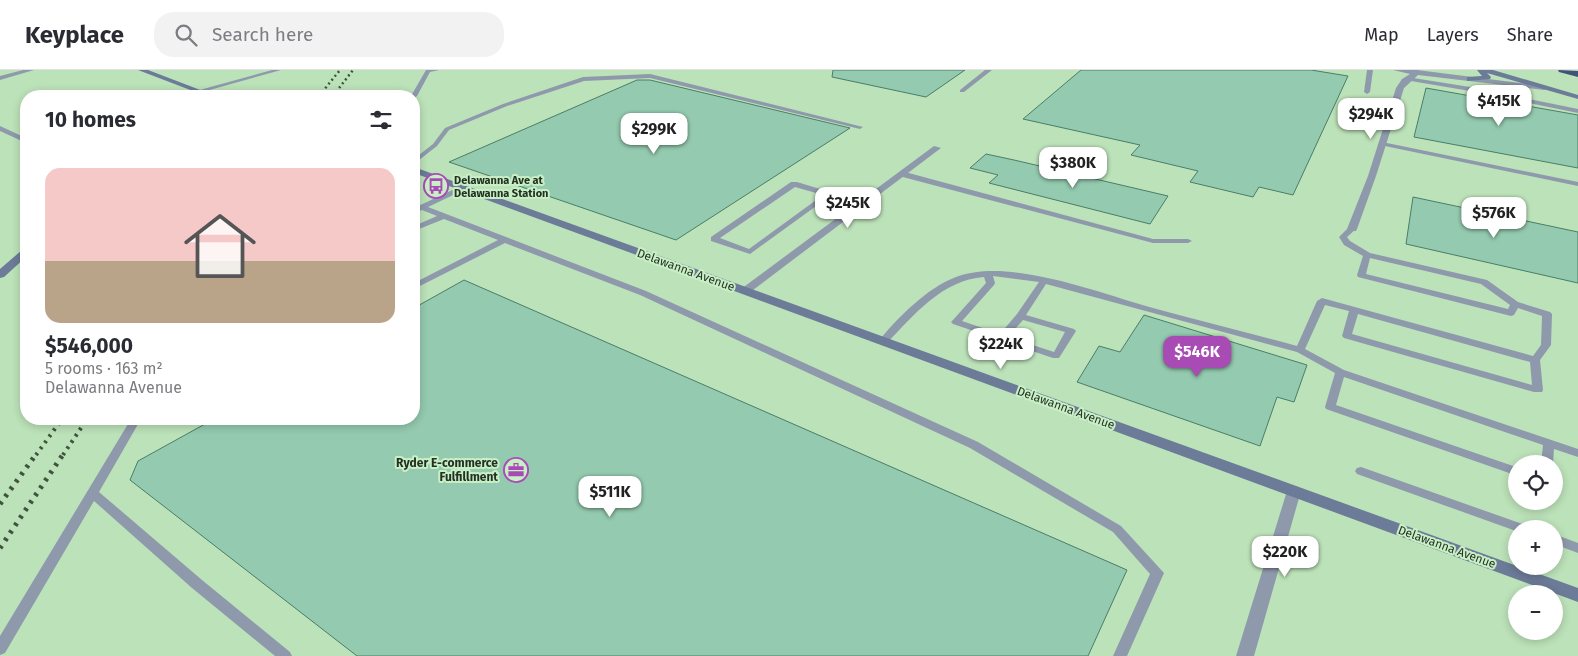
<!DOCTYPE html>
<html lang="en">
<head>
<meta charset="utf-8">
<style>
	:root { --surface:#fff; --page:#f2f2f3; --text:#2b2b33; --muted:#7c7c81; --line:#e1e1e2; --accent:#a94bb5 }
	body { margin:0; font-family:"Fira Sans",sans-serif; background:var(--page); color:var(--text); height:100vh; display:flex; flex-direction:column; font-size:19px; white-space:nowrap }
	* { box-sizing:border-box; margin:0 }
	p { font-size:16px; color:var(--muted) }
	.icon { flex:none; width:28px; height:28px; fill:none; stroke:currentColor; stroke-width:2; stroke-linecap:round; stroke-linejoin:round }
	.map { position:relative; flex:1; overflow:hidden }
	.details { position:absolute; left:20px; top:20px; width:400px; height:335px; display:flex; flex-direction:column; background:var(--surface); border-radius:20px; box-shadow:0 2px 8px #0003 }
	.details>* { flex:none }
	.controls { position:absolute; left:1508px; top:385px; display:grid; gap:10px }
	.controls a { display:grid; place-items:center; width:55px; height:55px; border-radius:50%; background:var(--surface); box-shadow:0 2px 8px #0003; font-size:25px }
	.price { position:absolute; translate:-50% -42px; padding:0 11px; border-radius:10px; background:#fff; color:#222; font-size:16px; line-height:32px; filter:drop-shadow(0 1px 2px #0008) }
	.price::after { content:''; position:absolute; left:50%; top:30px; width:15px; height:11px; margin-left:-8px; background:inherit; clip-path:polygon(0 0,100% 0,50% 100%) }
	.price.current { background:var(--accent); color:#fff }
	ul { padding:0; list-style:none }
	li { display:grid; align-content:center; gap:10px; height:265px; padding:0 25px }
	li+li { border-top:1px solid var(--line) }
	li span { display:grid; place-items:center; height:155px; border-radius:15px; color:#555 }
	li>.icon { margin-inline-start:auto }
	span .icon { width:90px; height:90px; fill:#fffc; stroke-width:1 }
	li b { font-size:21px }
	h2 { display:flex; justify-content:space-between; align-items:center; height:60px; padding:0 25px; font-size:21px }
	header { display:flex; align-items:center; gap:30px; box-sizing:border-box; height:70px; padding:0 25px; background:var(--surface); border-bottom:1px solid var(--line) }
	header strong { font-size:24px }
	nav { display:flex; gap:28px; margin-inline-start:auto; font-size:18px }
	.search { width:350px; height:45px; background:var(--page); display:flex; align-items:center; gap:12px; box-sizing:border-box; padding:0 18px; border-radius:20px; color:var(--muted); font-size:19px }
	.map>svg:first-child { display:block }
	.building { fill:#94caaf; stroke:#4a7e66 }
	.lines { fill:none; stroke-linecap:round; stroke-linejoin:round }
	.lane { fill:#8f99ac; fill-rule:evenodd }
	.street { fill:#8f99ac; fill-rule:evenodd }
	.secondary { fill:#6c7b97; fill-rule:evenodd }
	.highway { fill:#3f5379; fill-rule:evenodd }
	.rail-far2 { stroke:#40533f; stroke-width:2.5; stroke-dasharray:2 3; stroke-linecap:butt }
	.rail-far1 { stroke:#40533f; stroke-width:4; stroke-dasharray:2.5 5; stroke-linecap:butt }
	.rail { stroke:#40533f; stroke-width:5; stroke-dasharray:3 6; stroke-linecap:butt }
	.labels { text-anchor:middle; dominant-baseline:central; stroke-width:4; stroke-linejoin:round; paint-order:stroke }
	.far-poi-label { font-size:11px; font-weight:bold; fill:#233122; stroke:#c9efc6; text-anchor:start }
	.street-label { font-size:12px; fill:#233122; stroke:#c9efc6 }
	.poi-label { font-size:12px; font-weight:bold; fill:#233122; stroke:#c9efc6; text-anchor:end }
</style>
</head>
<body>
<header>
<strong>Keyplace</strong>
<div class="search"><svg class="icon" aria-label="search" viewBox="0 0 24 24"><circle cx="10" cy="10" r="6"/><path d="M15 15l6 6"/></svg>Search here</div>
<nav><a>Map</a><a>Layers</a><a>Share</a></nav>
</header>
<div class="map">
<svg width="1578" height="586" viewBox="0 0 1578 586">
	<rect width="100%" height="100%" fill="#bce2b9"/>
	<path class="building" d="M 833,0 L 965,0 L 926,27 L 832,7 Z
		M 1081,0 L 1311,0 L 1348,6 L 1293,125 L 1259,117 L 1253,127 L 1190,112 L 1198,101 L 1131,85 L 1140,75 L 1023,49 Z
		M 637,10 L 650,10 L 850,58 L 676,170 L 449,92 Z
		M 1426,18 L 1578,45 L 1578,98 L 1414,67 Z
		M 986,84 L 1014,90 L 1168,126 L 1150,154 L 989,113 L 998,105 L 970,98 Z
		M 1413,127 L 1578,162 L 1578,213 L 1406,174 Z
		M 464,210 L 1127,500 L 1088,586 L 357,586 L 130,410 L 138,391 L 214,349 L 414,349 L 414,238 Z
		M 1144,245 L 1307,295 L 1294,332 L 1277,327 L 1260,376 L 1077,312 L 1099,276 L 1120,282 Z"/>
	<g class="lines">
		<path class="lane" d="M 272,0 L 281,0 L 199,23 L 196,21 Z
			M 426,0 L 439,0 L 430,2 L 417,26 L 414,28 L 414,26 L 411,26 Z
			M 985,0 L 992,0 L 964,22 L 960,22 L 960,20 Z
			M 1367,0 L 1373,0 L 1370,22 L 1367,24 L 1364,22 Z
			M 650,4 L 863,57 L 860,59 L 650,8 L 584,11 L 507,36 L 449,60 L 437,76 L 414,94 L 414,89 L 433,74 L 445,58 L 503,34 L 583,7 Z
			M 1407,7 L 1470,17 L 1578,39 L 1578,43 L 1470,21 L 1405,10 L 1404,9 Z
			M 1382,72 L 1578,112 L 1578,116 L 1380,75 L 1380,73 Z
			M 899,102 L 905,102 L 1153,169 L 1188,169 L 1192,171 L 1188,173 L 1153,173 L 899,106 Z
			M 791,112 L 797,112 L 866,133 L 862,135 L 830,126 L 750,184 L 711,171 L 711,167 ZM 795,117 L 823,125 L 749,179 L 720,168 Z
			M 461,116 L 464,116 L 468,118 L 428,137 L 646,221 L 978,372 L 1121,456 L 1164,503 L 1127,586 L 1113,586 L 1150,504 L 1113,462 L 970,378 L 640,225 L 505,173 L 414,219 L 414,213 L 498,170 L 444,149 L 414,161 L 414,156 L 437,146 L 422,140 L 414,143 L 414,138 Z
			M 1349,157 L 1352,157 L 1356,159 L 1347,167 L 1350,171 L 1370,183 L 1487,210 L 1518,232 L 1550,242 L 1552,244 L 1551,275 L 1540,290 L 1543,320 L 1542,322 L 1534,322 L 1344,268 L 1342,266 L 1349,241 L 1325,235 L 1305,279 L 1344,300 L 1578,379 L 1578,387 L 1554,379 L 1553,394 L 1541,394 L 1543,375 L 1344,307 L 1336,335 L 1516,397 L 1516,405 L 1512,404 L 1326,339 L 1325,337 L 1335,303 L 1297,282 L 1046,214 L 1026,245 L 1074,259 L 1076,261 L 1059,288 L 1053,288 L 953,254 L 951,252 L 953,250 L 986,213 L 984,207 C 942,210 914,245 886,274 L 880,274 L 878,272 C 896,249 928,217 956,207 C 1010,187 1099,223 1153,238 C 1201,251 1249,263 1297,276 L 1317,231 L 1322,228 L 1533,286 L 1541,275 L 1542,246 L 1518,238 L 1514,245 L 1511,246 L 1358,207 L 1357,205 L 1363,186 L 1344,175 L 1339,167 ZM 1370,188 L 1481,214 L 1510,235 L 1508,239 L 1366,204 ZM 993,206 L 1039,212 L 1017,244 L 1000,264 L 962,251 L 994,215 L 995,213 ZM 1358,244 L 1530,292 L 1532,315 L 1352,264 ZM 1023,250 L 1065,262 L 1054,282 L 1008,267 Z
			M 131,349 L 141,349 L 99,422 L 202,510 L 290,582 L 292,586 L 275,586 L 192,518 L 94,431 L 5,583 L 0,585 L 0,566 Z
			M 1361,397 L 1528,456 L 1530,459 L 1516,459 L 1516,461 L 1357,404 L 1355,401 L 1357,398 Z
			M 1554,464 L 1578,473 L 1578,483 L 1554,474 Z"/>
		<path class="street" d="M 23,0 L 34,0 L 0,10 L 0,6 Z
			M 1393,0 L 1417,0 L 1544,16 L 1548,18 L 1544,20 L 1418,5 L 1404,18 L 1376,106 L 1357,159 L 1356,161 L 1348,161 L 1347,159 L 1368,106 L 1396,18 L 1402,9 L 1410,4 Z
			M 0,56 L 26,68 L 26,73 L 0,61 Z
			M 934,76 L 941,78 L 749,223 L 741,223 L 739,221 L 741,219 Z
			M 1294,416 L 1299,417 L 1301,421 L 1254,586 L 1236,586 L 1287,421 L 1289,417 Z"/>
		<path class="secondary" d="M 138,0 L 148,0 L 216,26 L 206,26 Z
			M 1477,0 L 1493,0 L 1578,25 L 1578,29 L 1487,3 L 1491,7 L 1490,9 L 1467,11 L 1467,7 L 1482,6 Z
			M 414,97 L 1578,518 L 1578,532 L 414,103 Z
			M 26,179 L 26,187 L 4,207 L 0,208 L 0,199 L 22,180 Z"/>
		<path class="highway" d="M 1558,0 L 1578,1 L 1578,7 L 1559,2 Z"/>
		<path class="rail-far2" d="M 319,26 L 340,0
			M 333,26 L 353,0"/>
		<path class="rail-far1" d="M 36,385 L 62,349
			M 63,385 L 87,349"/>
		<path class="rail" d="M 0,434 L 37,383
			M 0,478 L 64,383"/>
	</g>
	<defs>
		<symbol id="bus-ring" viewBox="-11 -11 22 22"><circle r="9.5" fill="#c9efc6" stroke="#a94bb5" stroke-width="1.5"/><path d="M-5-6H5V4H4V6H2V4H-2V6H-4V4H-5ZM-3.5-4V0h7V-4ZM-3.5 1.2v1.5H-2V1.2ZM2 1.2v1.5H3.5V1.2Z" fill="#a94bb5"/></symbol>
		<symbol id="office-ring" viewBox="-11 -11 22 22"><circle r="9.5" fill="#c9efc6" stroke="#a94bb5" stroke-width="1.5"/><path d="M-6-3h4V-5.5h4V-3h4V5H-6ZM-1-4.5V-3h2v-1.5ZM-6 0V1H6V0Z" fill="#a94bb5"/></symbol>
	</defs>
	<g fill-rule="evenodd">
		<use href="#bus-ring" x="422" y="102" width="28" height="28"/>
		<use href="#office-ring" x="502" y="386" width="28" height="28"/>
	</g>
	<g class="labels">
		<g class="far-poi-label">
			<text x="454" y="110">Delawanna Ave at<tspan x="454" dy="13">Delawanna Station</tspan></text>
		</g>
		<g class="street-label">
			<text transform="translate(686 200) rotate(20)">Delawanna Avenue</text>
			<text transform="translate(1066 338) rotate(20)">Delawanna Avenue</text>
			<text transform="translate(1447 477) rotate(20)">Delawanna Avenue</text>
		</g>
		<g class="poi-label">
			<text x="498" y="393">Ryder E-commerce<tspan x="498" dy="14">Fulfillment</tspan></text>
		</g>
	</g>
</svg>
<div class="controls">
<a><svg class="icon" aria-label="locate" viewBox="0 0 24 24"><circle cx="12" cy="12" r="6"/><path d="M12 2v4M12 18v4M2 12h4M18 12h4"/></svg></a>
<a>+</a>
<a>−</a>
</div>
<b class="price" style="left:1499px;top:57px">$415K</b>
<b class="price" style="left:1371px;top:70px">$294K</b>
<b class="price" style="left:654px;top:85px">$299K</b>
<b class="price" style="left:1073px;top:119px">$380K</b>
<b class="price" style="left:848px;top:159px">$245K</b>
<b class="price" style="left:1494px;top:169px">$576K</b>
<b class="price" style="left:1001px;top:300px">$224K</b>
<b class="price current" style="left:1197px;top:308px">$546K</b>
<b class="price" style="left:610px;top:448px">$511K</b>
<b class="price" style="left:1285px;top:508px">$220K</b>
<section class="details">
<h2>10 homes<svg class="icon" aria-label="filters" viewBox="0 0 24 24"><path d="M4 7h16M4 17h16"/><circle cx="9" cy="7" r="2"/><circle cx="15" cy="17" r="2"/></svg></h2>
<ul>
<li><span style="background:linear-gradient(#f6c9c9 60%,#b9a48a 0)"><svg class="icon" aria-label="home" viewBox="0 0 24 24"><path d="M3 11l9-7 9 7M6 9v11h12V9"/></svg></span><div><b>$546,000</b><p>5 rooms · 163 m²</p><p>Delawanna Avenue</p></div></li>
</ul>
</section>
</div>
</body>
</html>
